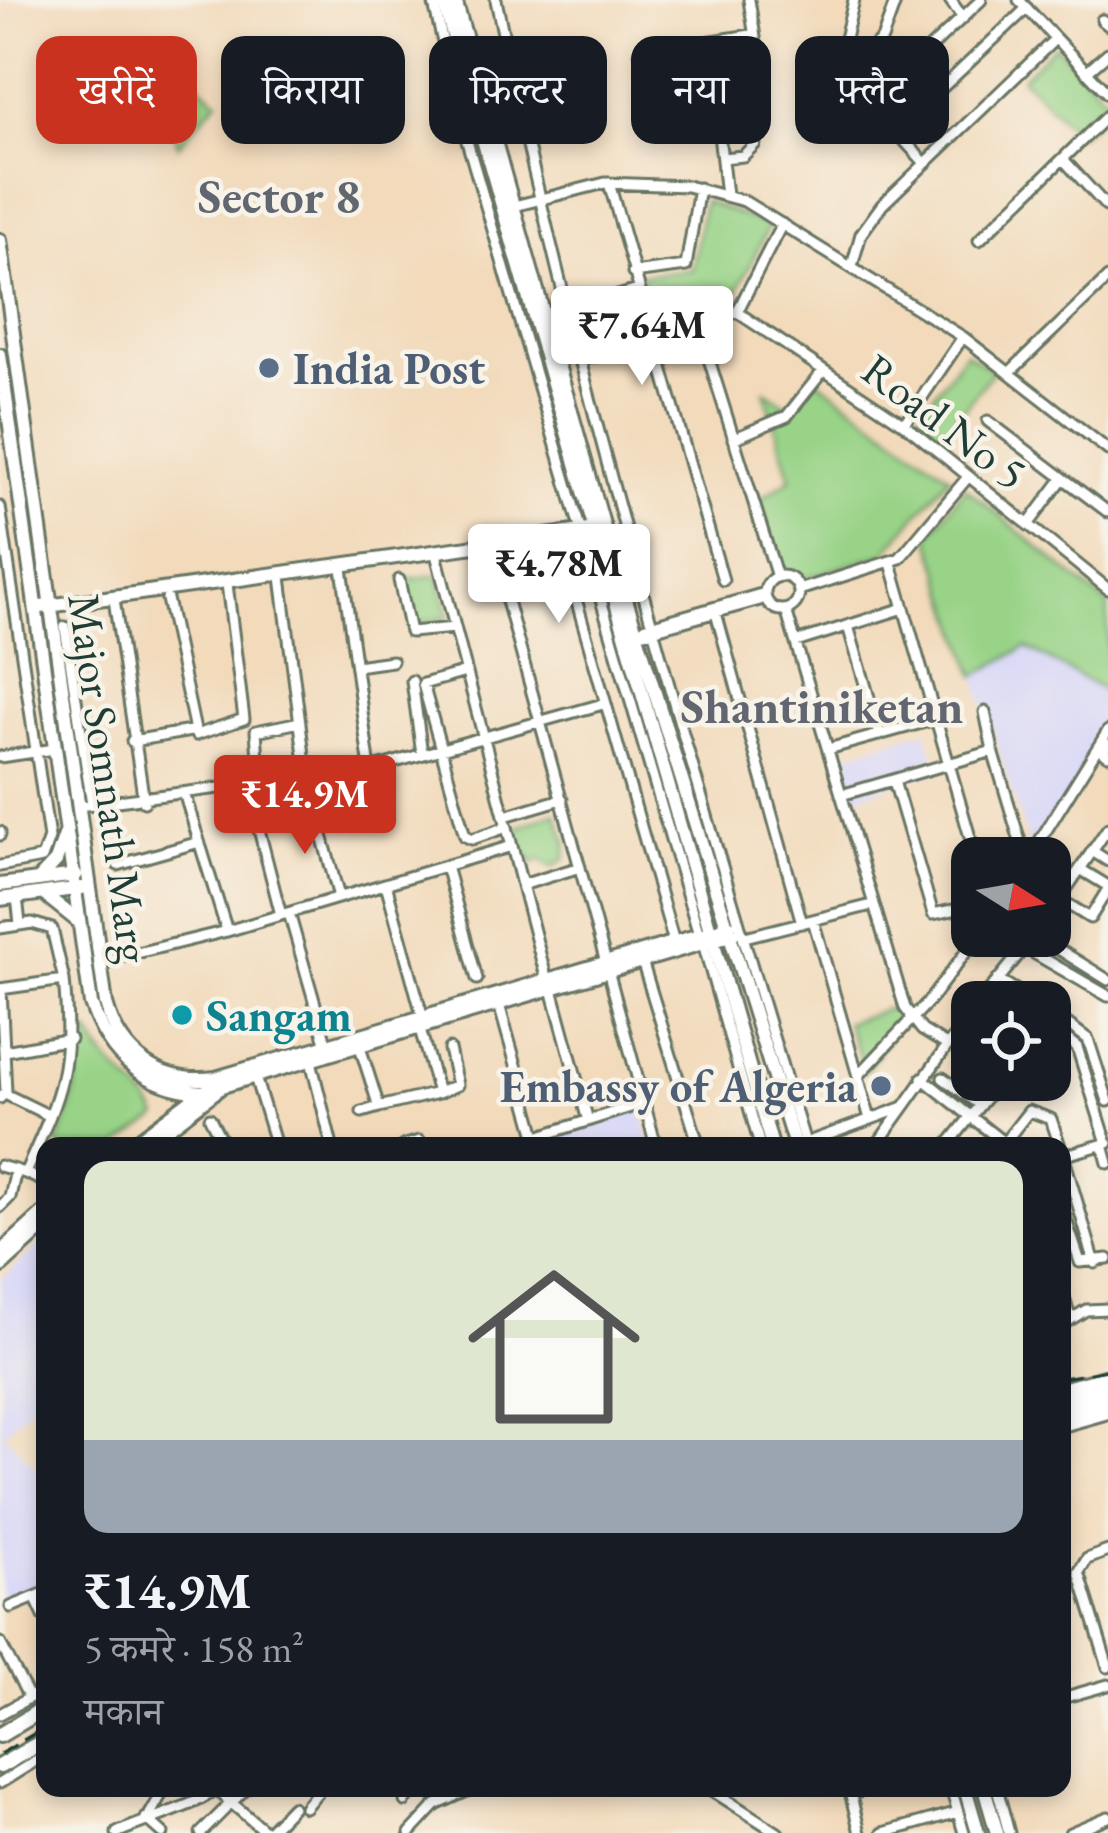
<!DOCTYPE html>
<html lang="hi">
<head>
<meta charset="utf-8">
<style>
	:root { --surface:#171b24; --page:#20242c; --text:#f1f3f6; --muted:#9ea1a6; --accent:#c8321e }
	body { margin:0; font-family:"EB Garamond","Noto Serif Devanagari",serif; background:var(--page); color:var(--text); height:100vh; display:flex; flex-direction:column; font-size:45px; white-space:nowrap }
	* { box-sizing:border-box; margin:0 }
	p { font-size:39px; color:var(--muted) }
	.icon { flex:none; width:66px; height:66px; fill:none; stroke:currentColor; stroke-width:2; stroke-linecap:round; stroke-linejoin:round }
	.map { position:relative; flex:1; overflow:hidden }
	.panel { position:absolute; left:36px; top:1137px; width:1035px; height:660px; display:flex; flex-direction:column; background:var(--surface); border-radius:24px; box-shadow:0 6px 18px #0003 }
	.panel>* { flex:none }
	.guide { position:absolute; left:36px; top:36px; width:1038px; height:108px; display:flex; gap:24px }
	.needle { width:78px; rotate:101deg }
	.fabs { position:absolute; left:951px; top:837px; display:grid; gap:24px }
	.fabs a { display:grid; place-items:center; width:120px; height:120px; border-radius:24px; background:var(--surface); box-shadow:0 6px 18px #0003; font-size:60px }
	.price { position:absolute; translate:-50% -102px; padding:0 27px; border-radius:12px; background:#fff; color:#222; font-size:39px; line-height:78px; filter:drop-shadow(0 3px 6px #0008) }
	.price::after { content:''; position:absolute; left:50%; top:72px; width:36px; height:27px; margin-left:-18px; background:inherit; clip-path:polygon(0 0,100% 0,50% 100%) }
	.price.selected { background:var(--accent); color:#fff }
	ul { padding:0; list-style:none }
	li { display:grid; align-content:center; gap:24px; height:636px; padding:0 48px }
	li span { display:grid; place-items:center; height:372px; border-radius:24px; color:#555 }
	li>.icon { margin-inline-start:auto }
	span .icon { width:216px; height:216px; fill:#fffc; stroke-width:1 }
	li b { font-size:51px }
	.tag { padding:0 42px; border-radius:24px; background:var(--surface); box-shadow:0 6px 18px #0003; font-size:42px; line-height:108px }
	.tag.selected { background:var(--accent); color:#fff }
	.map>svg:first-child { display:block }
	.built { fill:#d8d7f8 }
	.green { fill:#98d387; stroke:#5c885e; stroke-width:3 }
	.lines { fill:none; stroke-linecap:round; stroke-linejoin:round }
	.street-casing { stroke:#697463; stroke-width:15 }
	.secondary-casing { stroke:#697463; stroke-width:18 }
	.primary-casing { stroke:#697463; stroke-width:20 }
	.street { stroke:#fff; stroke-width:9 }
	.secondary { stroke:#fff; stroke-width:12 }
	.primary { stroke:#fff; stroke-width:14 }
	.rail { stroke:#1f3d34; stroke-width:3; stroke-dasharray:18 9; stroke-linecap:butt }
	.service-dot { fill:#5c6f8a; stroke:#f7f3e8; stroke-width:4.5 }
	.culture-dot { fill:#0f9aa8; stroke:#f7f3e8; stroke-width:4.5 }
	.labels { text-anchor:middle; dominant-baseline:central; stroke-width:9; stroke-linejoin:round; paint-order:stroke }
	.service-label { font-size:45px; font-weight:bold; fill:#4e5e75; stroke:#f7f3e8; text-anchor:start }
	.street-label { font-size:45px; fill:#1f3d34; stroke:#f7f3e8 }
	.culture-label { font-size:45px; font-weight:bold; fill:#0d838f; stroke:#f7f3e8; text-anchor:start }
	.neighbourhood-label { font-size:48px; font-weight:bold; fill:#626671; stroke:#f7f3e8 }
</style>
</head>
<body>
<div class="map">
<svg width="1108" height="1833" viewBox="0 0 1108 1833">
	<rect width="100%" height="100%" fill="#f7f3e8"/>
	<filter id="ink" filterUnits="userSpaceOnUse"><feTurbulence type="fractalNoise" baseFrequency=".00833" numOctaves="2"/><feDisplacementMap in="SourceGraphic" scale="24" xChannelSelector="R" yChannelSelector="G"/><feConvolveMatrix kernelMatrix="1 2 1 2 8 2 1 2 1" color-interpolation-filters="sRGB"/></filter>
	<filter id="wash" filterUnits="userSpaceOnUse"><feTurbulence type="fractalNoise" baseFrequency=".004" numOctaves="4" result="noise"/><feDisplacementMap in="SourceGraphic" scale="48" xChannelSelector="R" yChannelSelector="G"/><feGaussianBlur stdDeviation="2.7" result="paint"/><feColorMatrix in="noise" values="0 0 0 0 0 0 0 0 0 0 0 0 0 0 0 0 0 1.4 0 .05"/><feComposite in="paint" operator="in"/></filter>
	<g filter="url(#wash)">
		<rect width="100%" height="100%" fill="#f2dabb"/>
		<path class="built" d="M 1026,647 L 1108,693 L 1108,734 L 1031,851 L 975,676 Z
			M 926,730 L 938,771 L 851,798 L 839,756 Z
			M 641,1108 L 652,1146 L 541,1146 L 539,1138 Z
			M 45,1239 L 45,1390 L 4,1434 L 45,1477 L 45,1588 L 0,1606 L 0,1281 Z"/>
		<path class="green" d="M 145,44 L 218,100 L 178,145 Z
			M 1055,45 L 1108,100 L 1108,108 L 1079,136 L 1022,78 Z
			M 704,201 L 769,226 L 729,308 L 657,331 L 640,275 L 692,270 Z
			M 634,292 L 646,332 L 592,348 L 580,308 Z
			M 965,352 L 993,371 L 941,438 L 916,419 Z
			M 812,376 L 950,476 L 885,553 L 801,580 L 781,569 L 759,500 L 791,479 L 765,391 L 789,406 Z
			M 965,487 L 1108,605 L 1108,693 L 1026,647 L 975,676 L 929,536 Z
			M 438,575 L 449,617 L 413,624 L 404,580 Z
			M 556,812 L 567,842 L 565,859 L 553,867 L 540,859 L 533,863 L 529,855 L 519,856 L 512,830 Z
			M 896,1006 L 900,1019 L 866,1071 L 846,1023 Z
			M 90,1033 C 111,1077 143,1084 158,1118 L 117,1146 L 56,1146 C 73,1109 82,1074 78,1034 Z"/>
	</g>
	<g filter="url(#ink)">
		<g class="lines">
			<defs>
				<path id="street" d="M 433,0 L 464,131 L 699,935
					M 496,0 C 576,387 692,768 806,1146
					M 749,0 L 766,105
					M 854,0 L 838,69 L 925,163
					M 950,0 L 963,18
					M 1019,0 L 1108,94
					M 1102,20 L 1108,25
					M 640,52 L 751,35
					M 1086,72 L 1108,53
					M 842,75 L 882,39 L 896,0
					M 869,106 L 981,0
					M 718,126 L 726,195
					M 895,132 L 1027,8
					M 722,158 L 743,156 L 755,144
					M 1063,159 L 1106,206
					M 609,183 L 723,580
					M 514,206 L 605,183 L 687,186 L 744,201 L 963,337 L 1108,450
					M 979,240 L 1108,115
					M 852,266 L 861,234 L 882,205 L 1055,39
					M 633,273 L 686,266 L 699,188
					M 578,308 L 638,290
					M 737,312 L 904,424 L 1108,589
					M 698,324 L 777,577
					M 579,361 L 737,312 L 782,224
					M 1010,372 L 1108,278
					M 988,421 L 1063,478
					M 904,424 L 963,337
					M 733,439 L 787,416 L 823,371
					M 0,507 L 49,838 L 42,858 L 0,866
					M 1028,525 L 1063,478 L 1108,512
					M 558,536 L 674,942
					M 492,546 L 656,1146
					M 436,554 L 547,981
					M 891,563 L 976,858
					M 342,568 L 370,769
					M765 593a17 17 0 1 1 34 0a17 17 0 1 1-34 0Z
					M 281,577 L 307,778
					M 399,580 L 410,632 L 455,628
					M 799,590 L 900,558 L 968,477
					M 114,599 L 144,802
					M 167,599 L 196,735 L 244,719 L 227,584
					M 786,610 L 905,1008 L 922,1030 L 945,1044
					M 716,613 L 802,923
					M 848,626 L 880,735
					M 65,627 L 92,804
					M 645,632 L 760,600
					M 636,635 L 646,627 L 765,593
					M 796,642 L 904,608
					M 356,666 L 392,661
					M 466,672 L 423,684 L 465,836 L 472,839 L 507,827
					M 412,681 L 422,754
					M 985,712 L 993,751
					M 132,741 L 191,731
					M 1108,744 L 1103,752 L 1108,755
					M 828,749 L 936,719
					M 0,757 L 55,749
					M 894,781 L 933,914 L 972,906
					M 260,785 L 256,731 L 300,722
					M 233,790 L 249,821 L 257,822 L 330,801 L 338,774
					M 841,795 L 993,751 L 1025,858
					M 185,796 L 227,931
					M 78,806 L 370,769 L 603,704
					M 314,806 L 339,897
					M 505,816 L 562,799
					M 257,822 L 281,915
					M 0,832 L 0,835
					M 1092,851 L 1108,861
					M 1029,858 L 1108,731
					M 118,865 L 196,843
					M 446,866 L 477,979
					M 1080,869 L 1108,886
					M 386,884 L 423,1018
					M 522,885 L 580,867
					M 17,897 L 20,924
					M 1069,905 L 1090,918 L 1108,889
					M 289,913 L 327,1046
					M 1050,913 L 1108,828
					M 813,920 L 858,1076
					M 0,928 L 32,923 L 52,929 L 64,980
					M 745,937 L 872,905
					M 703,943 L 760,1146
					M 1025,948 L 1108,996
					M 1041,957 L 1055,947 L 1108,980
					M 642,961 L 699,1146
					M 100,962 L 227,931 L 512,846
					M 998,979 L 1035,1002
					M 0,989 L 64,980 C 73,1070 61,1093 25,1173 L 0,1166
					M 552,989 L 588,1121
					M 990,989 L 1012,1002
					M 498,1001 L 539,1146
					M 980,1002 L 1034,936
					M 1050,1011 L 1088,1039 L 1108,1101
					M 1050,1026 L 1077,1047 L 1107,1143
					M 360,1047 L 379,1107 L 362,1112
					M 5,1051 L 70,1039
					M 311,1061 L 332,1146
					M 255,1077 L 276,1146
					M 922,1078 L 1008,1146
					M 943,1078 L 980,1105
					M 438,1093 L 457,1085 L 449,1049
					M 5,1094 L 50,1116
					M 0,1098 L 6,1092 L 1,989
					M 379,1107 L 438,1093 L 420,1029
					M 210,1118 L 224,1146
					M 870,1119 L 858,1076 L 929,1001 L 978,936
					M 1004,1143 L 1029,1111 L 1051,1119 L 1060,1146
					M 800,1145 L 904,1107 L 972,1011
					M 1103,1145 L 1108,1163
					M 403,1146 L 419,1141 L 420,1146
					M 509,1146 L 643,1103
					M 876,1146 L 904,1107
					M 947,1146 L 1000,1080
					M 1062,1151 L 1095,1263
					M 1062,1156 L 1108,1143
					M 25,1173 L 45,1182
					M 0,1207 L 10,1197 L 16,1170
					M 1062,1208 L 1080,1262 L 1108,1259
					M 1062,1290 L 1070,1318
					M 1062,1325 L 1086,1310 L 1108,1309
					M 1108,1551 L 1087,1559 L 1079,1572 L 1108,1667
					M 35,1597 L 45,1618
					M 11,1607 L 45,1593
					M 0,1643 L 29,1697
					M 1062,1698 L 1108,1685
					M 0,1714 L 45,1689
					M 0,1783 L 45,1755
					M 708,1788 L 778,1833
					M 849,1788 L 860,1833
					M 951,1788 L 964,1833
					M 997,1788 L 1009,1833
					M 215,1789 L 267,1833
					M 851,1794 L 874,1788
					M 405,1801 L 415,1788
					M 305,1807 L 321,1788
					M 150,1814 L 165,1788
					M 146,1818 L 163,1833
					M 117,1833 C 138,1822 209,1802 215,1788
					M 201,1833 L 246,1788
					M 267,1833 L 292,1807
					M 410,1833 L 436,1805 L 474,1788
					M 883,1833 L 958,1812
					M 1070,1833 L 1108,1817"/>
				<path id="secondary" d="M 443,0 L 772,1146
					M 455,0 L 604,528 L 795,1146
					M 0,240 L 106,1004 C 120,1056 161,1085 216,1078 L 730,926
					M 0,355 L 91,1004 C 109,1056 145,1088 202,1092 L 733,934
					M 41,607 L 603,528
					M 40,878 L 56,861 L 65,835
					M 0,885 L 76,875
					M 44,894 L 79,922
					M 0,899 L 82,888
					M 130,1146 L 202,1092
					M 145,1146 L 220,1088
					M 0,1253 L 45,1212
					M 0,1267 L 45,1226
					M 1062,1389 L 1108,1376
					M 1062,1425 L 1108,1412
					M 965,1788 L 978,1833
					M 984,1788 L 997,1833"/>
				<path id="primary" d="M 1062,1400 L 1108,1387
					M 1062,1414 L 1108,1401
					M 0,1735 L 45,1708
					M 0,1766 L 45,1740"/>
			</defs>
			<use href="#street" class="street-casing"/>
			<use href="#secondary" class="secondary-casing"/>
			<use href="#primary" class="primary-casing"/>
			<use href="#street" class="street"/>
			<use href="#secondary" class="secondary"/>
			<use href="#primary" class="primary"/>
			<path class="rail" d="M 1062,1378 L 1108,1370
				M 0,1754 L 45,1727"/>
		</g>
	</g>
	<g class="service-dot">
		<circle cx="269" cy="368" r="12"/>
		<circle cx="881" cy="1086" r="12"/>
	</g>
	<circle class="culture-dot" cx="182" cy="1015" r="12"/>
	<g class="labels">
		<g class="service-label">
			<text x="293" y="368">India Post</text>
			<text x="857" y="1086" text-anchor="end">Embassy of Algeria</text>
		</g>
		<g class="street-label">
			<text transform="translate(945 421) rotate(37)">Road No 5</text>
			<text transform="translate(110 778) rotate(82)">Major Somnath Marg</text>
		</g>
		<g class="culture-label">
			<text x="206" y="1015">Sangam</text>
		</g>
		<g class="neighbourhood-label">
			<text x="279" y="196">Sector 8</text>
			<text x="822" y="706">Shantiniketan</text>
		</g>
	</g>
</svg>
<div class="fabs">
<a><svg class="needle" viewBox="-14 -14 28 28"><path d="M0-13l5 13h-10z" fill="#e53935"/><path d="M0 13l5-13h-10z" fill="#9ea1a6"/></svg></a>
<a><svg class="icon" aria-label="locate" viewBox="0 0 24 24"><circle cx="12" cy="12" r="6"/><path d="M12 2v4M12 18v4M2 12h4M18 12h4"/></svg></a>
</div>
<b class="price" style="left:642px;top:388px">₹7.64M</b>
<b class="price" style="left:559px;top:626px">₹4.78M</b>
<b class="price selected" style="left:305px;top:857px">₹14.9M</b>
<div class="guide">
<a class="tag selected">खरीदें</a>
<a class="tag">किराया</a>
<a class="tag">फ़िल्टर</a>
<a class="tag">नया</a>
<a class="tag">फ़्लैट</a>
</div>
<section class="panel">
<ul>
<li><span style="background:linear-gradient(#dfe7d0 75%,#9aa5b1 0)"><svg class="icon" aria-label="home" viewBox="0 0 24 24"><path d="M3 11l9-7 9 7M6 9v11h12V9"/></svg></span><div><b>₹14.9M</b><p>5 कमरे · 158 m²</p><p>मकान</p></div></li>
</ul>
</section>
</div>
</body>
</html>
